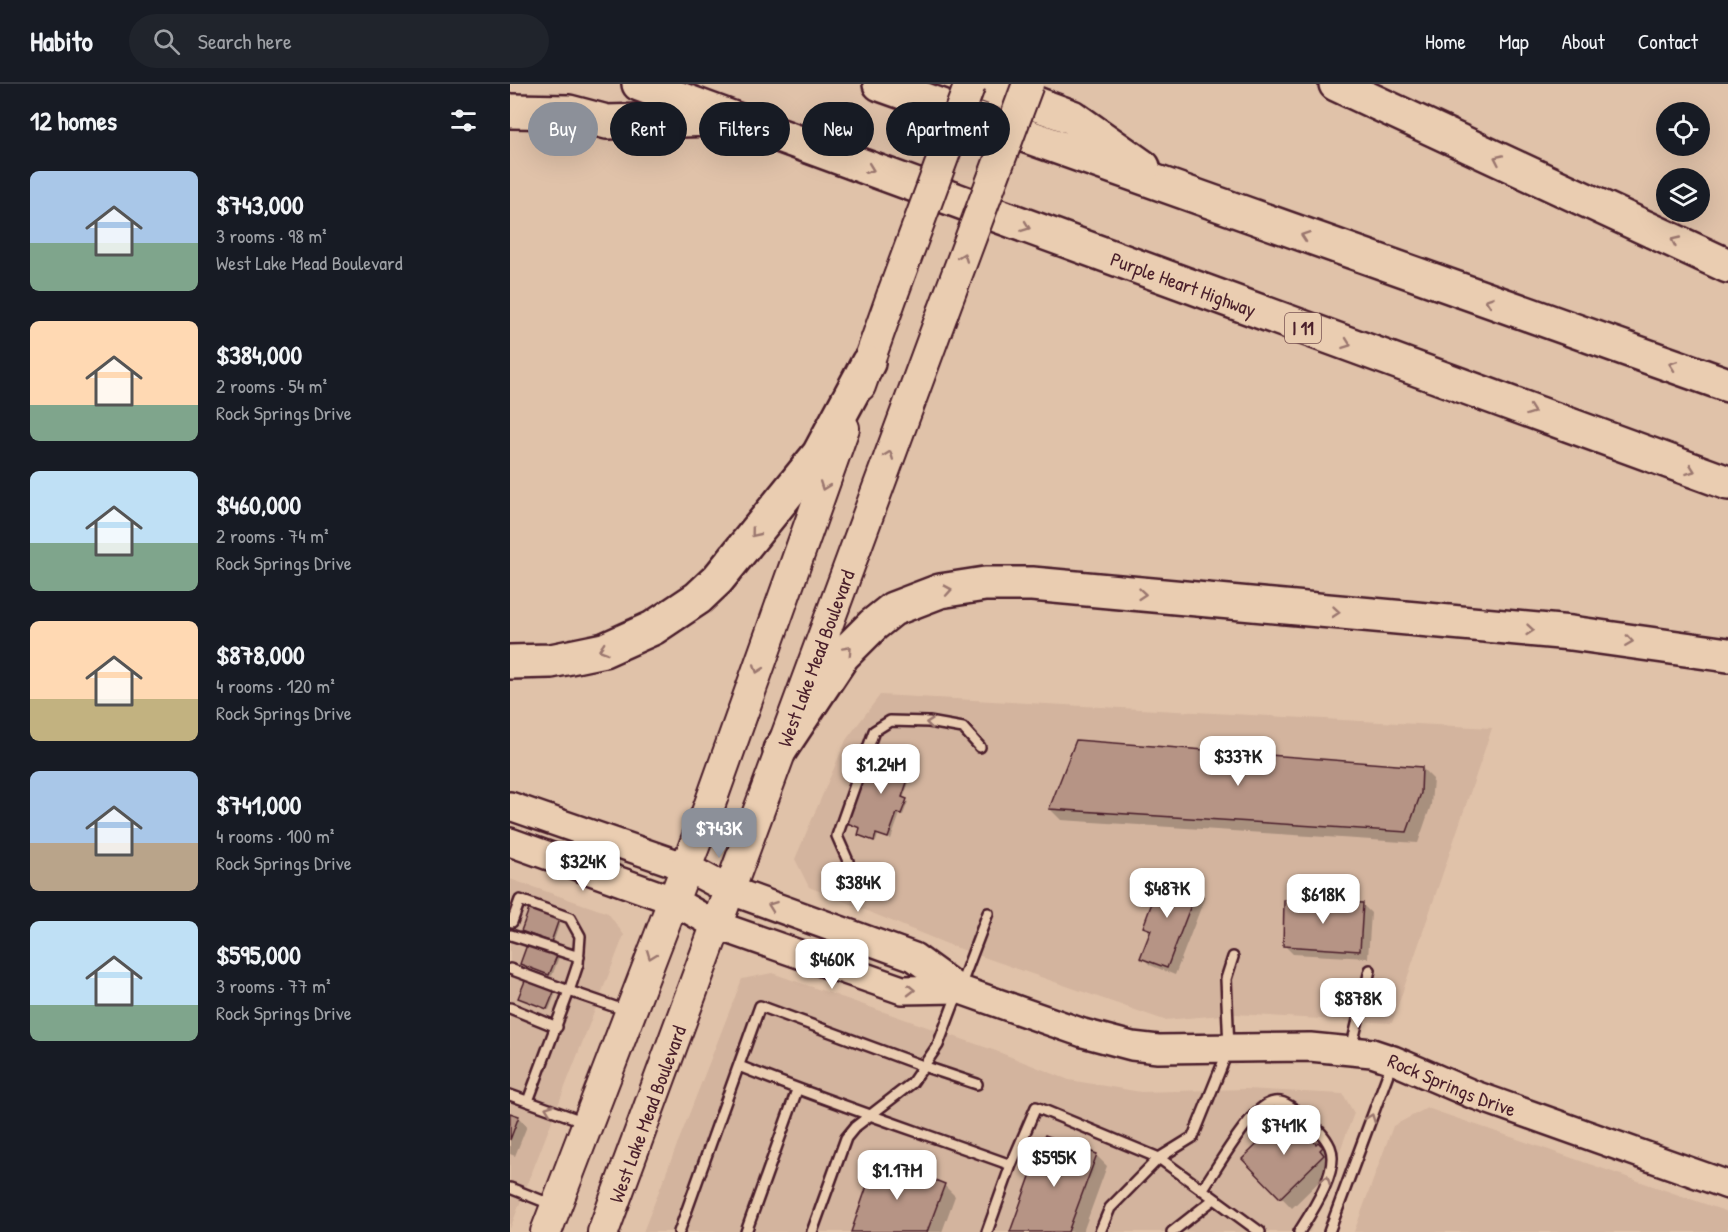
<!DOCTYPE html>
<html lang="en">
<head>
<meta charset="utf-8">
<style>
	:root { --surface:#171b24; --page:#20242c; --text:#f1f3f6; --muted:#9ea1a6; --line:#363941; --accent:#8c9099 }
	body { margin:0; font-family:"Patrick Hand",sans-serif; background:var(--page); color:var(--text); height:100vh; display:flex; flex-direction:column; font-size:22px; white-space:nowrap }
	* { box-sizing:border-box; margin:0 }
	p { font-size:20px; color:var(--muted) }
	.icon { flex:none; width:33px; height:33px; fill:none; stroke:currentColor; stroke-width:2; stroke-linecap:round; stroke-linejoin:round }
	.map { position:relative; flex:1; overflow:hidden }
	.sheet { display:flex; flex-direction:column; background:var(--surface); width:510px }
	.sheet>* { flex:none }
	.banner { position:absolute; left:18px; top:18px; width:570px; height:54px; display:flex; gap:12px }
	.controls { position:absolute; left:1146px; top:18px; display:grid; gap:12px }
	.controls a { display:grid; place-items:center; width:54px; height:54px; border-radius:50%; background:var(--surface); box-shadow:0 6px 24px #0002; font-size:30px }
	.price { position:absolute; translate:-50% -51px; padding:0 14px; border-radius:12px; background:#fff; color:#222; font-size:20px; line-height:39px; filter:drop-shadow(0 2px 3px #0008) }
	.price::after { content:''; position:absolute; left:50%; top:36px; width:18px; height:14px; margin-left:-9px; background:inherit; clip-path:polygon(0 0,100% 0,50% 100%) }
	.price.current { background:var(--accent); color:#fff }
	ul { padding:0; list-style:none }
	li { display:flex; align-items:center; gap:18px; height:150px; padding:0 30px }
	li span { display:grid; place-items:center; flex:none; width:168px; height:120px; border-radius:9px; color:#555 }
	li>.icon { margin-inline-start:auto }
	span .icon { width:72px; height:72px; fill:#fffc; stroke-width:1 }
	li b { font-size:26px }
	h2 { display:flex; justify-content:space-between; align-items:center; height:72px; padding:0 30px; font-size:26px }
	.tag { padding:0 21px; border-radius:27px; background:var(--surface); box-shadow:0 6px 24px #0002; font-size:21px; line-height:54px }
	.tag.current { background:var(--accent); color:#fff }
	header { display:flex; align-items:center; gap:36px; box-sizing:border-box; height:84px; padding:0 30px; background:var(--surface); border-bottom:2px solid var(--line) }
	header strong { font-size:28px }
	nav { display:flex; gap:33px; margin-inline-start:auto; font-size:21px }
	.search { width:420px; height:54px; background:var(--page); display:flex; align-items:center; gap:15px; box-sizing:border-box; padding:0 21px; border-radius:33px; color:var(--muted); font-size:22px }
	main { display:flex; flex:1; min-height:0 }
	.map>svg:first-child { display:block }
	.built { fill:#d3b49e }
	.shadow { fill:#0003 }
	.building { fill:#b69485; stroke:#4a1f2b; stroke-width:1.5 }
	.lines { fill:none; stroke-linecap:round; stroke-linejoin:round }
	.lane-casing { stroke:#4a1f2b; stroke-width:14 }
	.secondary-casing { stroke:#4a1f2b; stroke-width:32 }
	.primary-casing { stroke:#4a1f2b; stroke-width:34 }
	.highway-casing { stroke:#4a1f2b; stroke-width:38 }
	.lane { stroke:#eacdb1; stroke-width:9 }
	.secondary { stroke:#eacdb1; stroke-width:27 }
	.primary { stroke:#eacdb1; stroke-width:30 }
	.highway { stroke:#eacdb1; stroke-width:33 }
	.primary-bridge-casing { stroke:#4a1f2b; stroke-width:34; stroke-linecap:butt }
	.primary-bridge { stroke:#eacdb1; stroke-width:30 }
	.tree { fill:#98736c }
	.oneway { stroke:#9a766e }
	.labels { text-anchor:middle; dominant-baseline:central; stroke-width:6; stroke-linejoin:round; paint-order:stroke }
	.shield { fill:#eacdb1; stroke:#7a5353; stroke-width:1.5 }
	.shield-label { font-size:18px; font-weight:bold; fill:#4a1f2b }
	.street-label { font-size:20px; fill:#4a1f2b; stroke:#eacdb1 }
</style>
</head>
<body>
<header>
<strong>Habito</strong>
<div class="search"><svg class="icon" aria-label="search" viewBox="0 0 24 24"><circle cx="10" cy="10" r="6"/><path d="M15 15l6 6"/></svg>Search here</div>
<nav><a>Home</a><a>Map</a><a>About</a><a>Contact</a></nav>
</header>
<main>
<section class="sheet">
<h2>12 homes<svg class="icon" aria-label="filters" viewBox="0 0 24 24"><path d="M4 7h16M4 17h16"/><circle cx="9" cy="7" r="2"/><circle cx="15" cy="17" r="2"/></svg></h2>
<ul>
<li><span style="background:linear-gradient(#a9c7e8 60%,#7fa58c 0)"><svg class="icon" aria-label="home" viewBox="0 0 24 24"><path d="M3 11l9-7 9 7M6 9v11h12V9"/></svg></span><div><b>$743,000</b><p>3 rooms · 98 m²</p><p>West Lake Mead Boulevard</p></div></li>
<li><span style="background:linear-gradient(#ffd9b3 70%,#7fa58c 0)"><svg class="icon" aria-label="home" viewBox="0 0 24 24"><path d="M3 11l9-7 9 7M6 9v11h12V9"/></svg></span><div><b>$384,000</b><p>2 rooms · 54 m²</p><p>Rock Springs Drive</p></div></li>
<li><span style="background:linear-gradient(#bfe0f5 60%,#7fa58c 0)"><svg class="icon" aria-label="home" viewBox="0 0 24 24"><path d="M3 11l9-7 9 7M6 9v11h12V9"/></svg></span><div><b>$460,000</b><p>2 rooms · 74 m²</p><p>Rock Springs Drive</p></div></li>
<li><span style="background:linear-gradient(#ffd9b3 65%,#c2b280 0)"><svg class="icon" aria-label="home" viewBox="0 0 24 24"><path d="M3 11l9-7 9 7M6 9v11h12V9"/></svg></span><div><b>$878,000</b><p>4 rooms · 120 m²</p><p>Rock Springs Drive</p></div></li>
<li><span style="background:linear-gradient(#a9c7e8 60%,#b9a48a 0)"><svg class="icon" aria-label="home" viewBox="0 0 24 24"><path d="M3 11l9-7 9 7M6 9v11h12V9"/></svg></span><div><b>$741,000</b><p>4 rooms · 100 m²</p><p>Rock Springs Drive</p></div></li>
<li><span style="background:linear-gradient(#bfe0f5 70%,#7fa58c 0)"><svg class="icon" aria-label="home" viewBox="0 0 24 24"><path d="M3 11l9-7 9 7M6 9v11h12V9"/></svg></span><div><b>$595,000</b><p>3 rooms · 77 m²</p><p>Rock Springs Drive</p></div></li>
</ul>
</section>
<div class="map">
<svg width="1218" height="1148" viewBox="0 0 1218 1148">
	<rect width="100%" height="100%" fill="#e0c2a9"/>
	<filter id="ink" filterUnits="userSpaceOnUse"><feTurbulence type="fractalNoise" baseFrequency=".0167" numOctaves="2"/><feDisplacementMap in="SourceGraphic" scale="12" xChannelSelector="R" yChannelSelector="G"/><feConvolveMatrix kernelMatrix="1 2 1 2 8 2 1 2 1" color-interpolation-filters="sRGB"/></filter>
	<g filter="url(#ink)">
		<path class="built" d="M 370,611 L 982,644 L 882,939 L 724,930 L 654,936 L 442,862 L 299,803 L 285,775 L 336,656 Z
			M 0,795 L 98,829 L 114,851 L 0,1145 Z
			M 262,889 L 486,967 L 559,996 L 631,1008 L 736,1005 L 833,1010 L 844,1029 L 800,1148 L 133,1148 L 232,895 Z
			M 917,1024 L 1218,1128 L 1218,1148 L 844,1148 L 883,1042 Z"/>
		<path class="shadow" d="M 403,680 L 405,682 L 393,715 L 398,718 L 393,731 L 390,730 L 381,755 L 368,751 L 366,758 L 352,753 L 349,751 L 352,745 L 338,739 Z
			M 912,684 L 923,695 L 921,721 L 908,759 L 551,736 L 540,725 Z
			M 687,804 L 695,813 L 665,891 L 640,881 L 632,873 L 641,849 L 634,843 Z
			M 853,821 L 861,829 L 858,874 L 783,870 L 774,861 Z
			M 48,837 L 50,839 L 43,859 L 13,847 Z
			M 47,870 L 49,873 L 42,892 L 11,879 Z
			M 45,904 L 47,906 L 39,926 L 12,915 Z
			M 0,1030 L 8,1033 L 17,1042 L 5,1072 L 0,1070 Z
			M 779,1031 L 807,1061 L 808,1060 L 822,1075 L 824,1083 L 782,1124 L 734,1075 Z
			M 586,1071 L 597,1082 L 573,1148 L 501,1148 Z
			M 434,1101 L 445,1112 L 432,1148 L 343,1148 Z"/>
		<path class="building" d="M 566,656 L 912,683 L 911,709 L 897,748 L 539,725 Z
			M 363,664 L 404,678 L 392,713 L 397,715 L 391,730 L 387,729 L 378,754 L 366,750 L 364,757 L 348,751 L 350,744 L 337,739 Z
			M 653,789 L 688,803 L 657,884 L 630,874 L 641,846 L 633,843 Z
			M 774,816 L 853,819 L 850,867 L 773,862 Z
			M 19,825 L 49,835 L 41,858 L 11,847 Z
			M 18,858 L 48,869 L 39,891 L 10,880 Z
			M 17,892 L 46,903 L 37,925 L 8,914 Z
			M 0,1029 L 9,1032 L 0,1056 Z
			M 779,1029 L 806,1060 L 808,1058 L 813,1063 L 810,1066 L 814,1071 L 770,1114 L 732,1075 Z
			M 535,1051 L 587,1070 L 558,1148 L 500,1148 Z
			M 367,1073 L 435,1100 L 417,1148 L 341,1148 Z"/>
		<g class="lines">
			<defs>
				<path id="lane" d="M 338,777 L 327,752 L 364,647 L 380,637 L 419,638 L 453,644 L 470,663
					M 0,837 L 2,838 L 10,816 L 60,834 L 70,852 L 68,880 L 59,907 L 117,927
					M 1,851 L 69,873
					M 0,885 L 59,907 L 18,1017
					M 0,924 L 47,943
					M 841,965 L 860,886
					M 229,982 C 318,1018 410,1048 501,1081
					M 0,1011 L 75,1038
					M 0,1104 L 43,1121
					M 692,1106 C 707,1084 735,1034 756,1021 C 770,1013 779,1021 789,1029 C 801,1039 814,1049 820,1063 C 830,1086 801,1129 789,1148
					M 169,1148 L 250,922 L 413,982 L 467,1000
					M 236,1148 L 287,1006
					M 302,1148 L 336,1054 L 345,1043 L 402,999 L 428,961 L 478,829
					M 477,1148 L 501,1081 L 526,1023 L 649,1074 L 750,1148
					M 590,1148 L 600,1124 L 649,1074 L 683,1053 L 719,964 L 716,895 L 723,873
					M 662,1148 L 704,1115
					M 819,1148 L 882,979"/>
				<g id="secondary">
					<path id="s1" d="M 0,722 L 176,783 L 219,806 L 404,873 L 448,905 L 573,949 L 622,962 L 648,965 L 800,963 L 862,969 L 883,976 L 962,1010 L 1218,1101"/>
					<path d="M 0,758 L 162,816 L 206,841 L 392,906 L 448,905"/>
				</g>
				<g id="primary">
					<path d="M 350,302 L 383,209"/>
					<path d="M 36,1148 L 195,734 L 334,344"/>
					<path id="s2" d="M 93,1148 L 433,228"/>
				</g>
				<g id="highway">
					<path id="s3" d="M 129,0 L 1218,399"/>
					<path d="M 370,0 L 1218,301"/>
					<path d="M 472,0 L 562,33 L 633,83"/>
					<path d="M 826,0 L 1218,182"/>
					<path d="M 0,27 L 59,28 L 97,38 L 207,35"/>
					<path d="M 0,578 L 41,577 L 94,566 L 143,544 L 188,514 L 208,495 L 309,370 L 358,279"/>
					<path d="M 270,666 L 333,571 L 363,541 L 383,525 L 430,507 L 475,500 L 522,500 L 1061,549 L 1218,571"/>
				</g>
			</defs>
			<use href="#lane" class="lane-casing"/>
			<use href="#secondary" class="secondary-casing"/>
			<use href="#primary" class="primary-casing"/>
			<use href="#highway" class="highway-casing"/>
			<use href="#lane" class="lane"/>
			<use href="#secondary" class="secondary"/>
			<use href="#primary" class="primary"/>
			<use href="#highway" class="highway"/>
			<defs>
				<path id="primary-bridge" d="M 383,209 L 460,0
					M 433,228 L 518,0"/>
			</defs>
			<use href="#primary-bridge" class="primary-bridge-casing"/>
			<use href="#primary-bridge" class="primary-bridge"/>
		</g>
		<circle class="tree" cx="323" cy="794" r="8"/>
		<defs><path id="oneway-chevron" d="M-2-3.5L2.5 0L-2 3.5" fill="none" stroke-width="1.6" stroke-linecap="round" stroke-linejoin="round" transform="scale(1.5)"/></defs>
		<g class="oneway">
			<use href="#oneway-chevron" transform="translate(988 75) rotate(-155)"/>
			<use href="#oneway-chevron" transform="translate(360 85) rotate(21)"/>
			<use href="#oneway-chevron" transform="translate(516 143) rotate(20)"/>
			<use href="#oneway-chevron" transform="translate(795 152) rotate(-161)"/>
			<use href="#oneway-chevron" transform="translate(1165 157) rotate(-155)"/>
			<use href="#oneway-chevron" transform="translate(453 173) rotate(-70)"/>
			<use href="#oneway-chevron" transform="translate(979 217) rotate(-161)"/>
			<use href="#oneway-chevron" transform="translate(837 260) rotate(20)"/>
			<use href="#oneway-chevron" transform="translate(1163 281) rotate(-161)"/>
			<use href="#oneway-chevron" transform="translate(1021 327) rotate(20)"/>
			<use href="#oneway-chevron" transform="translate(379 371) rotate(-70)"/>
			<use href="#oneway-chevron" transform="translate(1181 386) rotate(20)"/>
			<use href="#oneway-chevron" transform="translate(314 402) rotate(110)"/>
			<use href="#oneway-chevron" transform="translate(245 449) rotate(129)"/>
			<use href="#oneway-chevron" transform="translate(438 506) rotate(-10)"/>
			<use href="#oneway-chevron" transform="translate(632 510) rotate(5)"/>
			<use href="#oneway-chevron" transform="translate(826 528) rotate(5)"/>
			<use href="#oneway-chevron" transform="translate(1020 546) rotate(5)"/>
			<use href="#oneway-chevron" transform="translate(1119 557) rotate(8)"/>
			<use href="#oneway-chevron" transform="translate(93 565) rotate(162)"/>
			<use href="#oneway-chevron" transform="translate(338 566) rotate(-47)"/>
			<use href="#oneway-chevron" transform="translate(248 585) rotate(110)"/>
			<use href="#oneway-chevron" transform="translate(420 639) rotate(-174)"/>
			<use href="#oneway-chevron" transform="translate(262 822) rotate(-160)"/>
			<use href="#oneway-chevron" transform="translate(141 871) rotate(111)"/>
			<use href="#oneway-chevron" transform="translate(401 906) rotate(1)"/>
			<use href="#oneway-chevron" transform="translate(39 1025) rotate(-160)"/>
			<use href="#oneway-chevron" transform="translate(861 1034) rotate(-70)"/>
			<use href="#oneway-chevron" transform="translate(816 1096) rotate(-70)"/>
		</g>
	</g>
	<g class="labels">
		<rect class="shield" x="775" y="229" width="36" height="30" rx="4.5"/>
		<g class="shield-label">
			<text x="793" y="244">I 11</text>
		</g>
		<g class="street-label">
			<text stroke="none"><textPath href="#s3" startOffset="580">Purple Heart Highway</textPath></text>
			<text stroke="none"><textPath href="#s2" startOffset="612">West Lake Mead Boulevard</textPath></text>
			<text stroke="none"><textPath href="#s1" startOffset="996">Rock Springs Drive</textPath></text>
			<text stroke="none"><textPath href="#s2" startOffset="126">West Lake Mead Boulevard</textPath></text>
		</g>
	</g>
</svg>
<div class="controls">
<a><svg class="icon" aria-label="locate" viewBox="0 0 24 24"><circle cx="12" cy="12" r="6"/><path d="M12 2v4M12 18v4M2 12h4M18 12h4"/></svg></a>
<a><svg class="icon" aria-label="layers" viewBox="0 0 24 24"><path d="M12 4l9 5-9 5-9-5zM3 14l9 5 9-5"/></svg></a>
</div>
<b class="price" style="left:728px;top:703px">$337K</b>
<b class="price" style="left:371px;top:711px">$1.24M</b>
<b class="price current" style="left:209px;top:775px">$743K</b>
<b class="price" style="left:73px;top:808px">$324K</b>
<b class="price" style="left:348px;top:829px">$384K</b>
<b class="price" style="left:657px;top:835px">$487K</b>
<b class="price" style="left:813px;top:841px">$618K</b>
<b class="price" style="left:322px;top:906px">$460K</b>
<b class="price" style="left:848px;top:945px">$878K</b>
<b class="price" style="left:774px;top:1072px">$741K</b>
<b class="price" style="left:544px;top:1104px">$595K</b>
<b class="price" style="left:387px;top:1117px">$1.17M</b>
<div class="banner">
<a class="tag current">Buy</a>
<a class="tag">Rent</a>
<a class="tag">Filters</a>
<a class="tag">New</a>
<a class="tag">Apartment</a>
</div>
</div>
</main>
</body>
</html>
